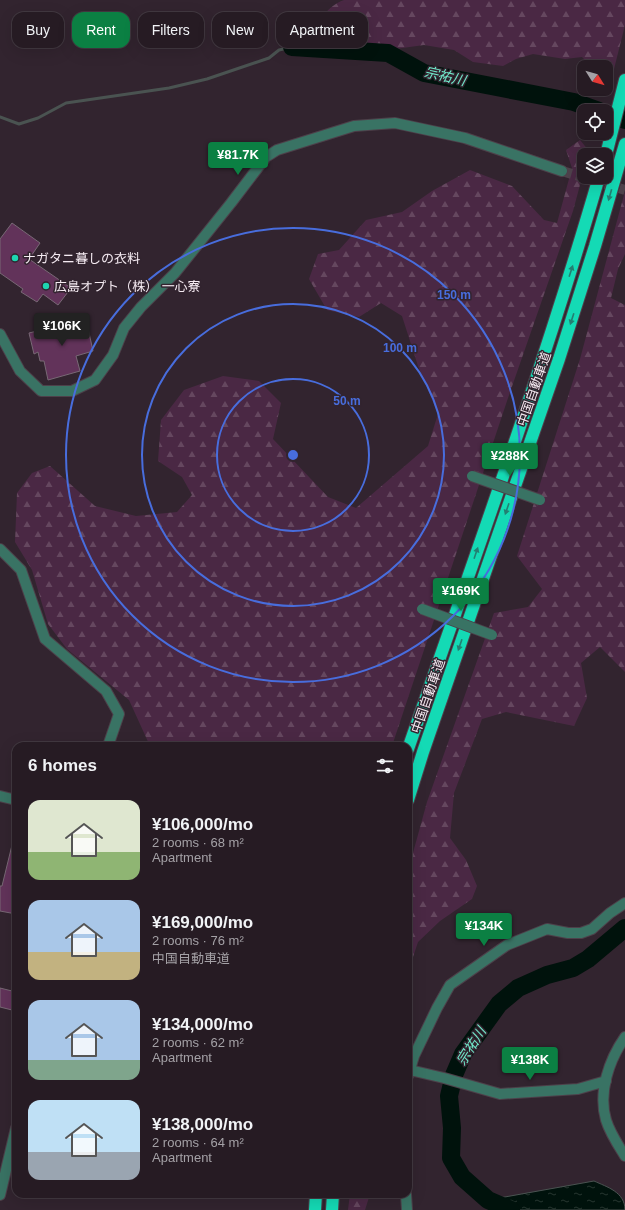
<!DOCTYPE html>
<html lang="en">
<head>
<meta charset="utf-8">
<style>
	:root { --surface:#261b23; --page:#322830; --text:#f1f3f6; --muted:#a4a1a6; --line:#423941; --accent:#0b8043 }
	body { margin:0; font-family:Arial,"Noto Sans JP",sans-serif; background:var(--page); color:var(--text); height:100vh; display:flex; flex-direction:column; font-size:15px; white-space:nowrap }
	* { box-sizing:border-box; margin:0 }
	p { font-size:13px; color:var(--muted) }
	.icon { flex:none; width:22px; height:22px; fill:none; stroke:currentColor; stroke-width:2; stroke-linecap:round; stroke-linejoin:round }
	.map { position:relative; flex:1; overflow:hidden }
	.side { position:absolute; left:12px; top:742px; width:400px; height:456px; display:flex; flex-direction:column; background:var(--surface); border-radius:12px; box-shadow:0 4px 16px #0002,0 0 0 1px var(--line) }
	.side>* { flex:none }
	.banner { position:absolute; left:12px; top:12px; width:400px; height:36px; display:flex; gap:8px }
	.needle { width:26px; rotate:127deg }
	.buttons { position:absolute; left:577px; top:60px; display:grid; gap:8px }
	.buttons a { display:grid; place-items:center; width:36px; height:36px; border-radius:8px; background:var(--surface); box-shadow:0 4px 16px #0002,0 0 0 1px var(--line); font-size:20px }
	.price { position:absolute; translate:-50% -34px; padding:0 9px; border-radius:4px; background:var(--accent); color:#fff; font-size:13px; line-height:26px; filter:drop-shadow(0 1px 2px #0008) }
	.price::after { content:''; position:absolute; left:50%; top:24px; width:12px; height:9px; margin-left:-6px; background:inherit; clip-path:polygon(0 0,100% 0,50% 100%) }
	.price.current { background:#222; color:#fff }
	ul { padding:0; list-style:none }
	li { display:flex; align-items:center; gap:12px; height:100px; padding:0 16px }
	li span { display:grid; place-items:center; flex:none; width:112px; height:80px; border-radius:12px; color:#555 }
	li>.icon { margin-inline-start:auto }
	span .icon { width:48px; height:48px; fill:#fffc; stroke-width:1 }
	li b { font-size:17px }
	h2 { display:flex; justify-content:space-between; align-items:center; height:48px; padding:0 16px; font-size:17px }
	.pill { padding:0 14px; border-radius:12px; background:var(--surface); box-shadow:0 4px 16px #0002,0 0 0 1px var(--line); font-size:14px; line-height:36px }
	.pill.current { background:var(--accent); color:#fff }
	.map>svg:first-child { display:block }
	.forest { fill:url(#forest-firs) }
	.water { fill:url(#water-ripples); stroke:#4a5351 }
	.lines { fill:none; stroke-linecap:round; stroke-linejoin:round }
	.stream { stroke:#4a5351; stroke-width:3 }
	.river { stroke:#00120c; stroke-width:18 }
	.building { fill:#62335a; stroke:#786875 }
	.minor-tunnel { stroke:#4f424c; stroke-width:10; stroke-dasharray:10 5; stroke-linecap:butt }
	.minor-casing { stroke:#4d404a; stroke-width:12 }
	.highway-casing { stroke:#4d404a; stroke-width:14 }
	.minor { stroke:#397364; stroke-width:10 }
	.highway { stroke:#14dab5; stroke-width:12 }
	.minor-bridge-casing { stroke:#4d404a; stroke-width:12; stroke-linecap:butt }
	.minor-bridge { stroke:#397364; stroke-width:10 }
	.oneway { fill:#237f72 }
	.ring { fill:none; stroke:#486ddd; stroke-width:2 }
	.poi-dot { fill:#1dd5b1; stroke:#32242f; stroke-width:1.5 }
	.labels { text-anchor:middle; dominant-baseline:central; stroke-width:3; stroke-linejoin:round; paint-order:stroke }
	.poi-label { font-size:13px; fill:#f5ebf2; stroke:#32242f; text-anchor:start }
	.street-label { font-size:13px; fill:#f5ebf2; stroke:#32242f }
	.water-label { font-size:14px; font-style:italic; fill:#71eacb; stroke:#32242f }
	.centre { fill:#486ddd; stroke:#32242f; stroke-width:2 }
	.ring-label { font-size:12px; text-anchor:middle; font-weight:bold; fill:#486ddd; stroke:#32242f; stroke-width:3; stroke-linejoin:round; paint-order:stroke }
</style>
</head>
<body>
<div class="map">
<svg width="625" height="1210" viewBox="0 0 625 1210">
	<defs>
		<pattern id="forest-firs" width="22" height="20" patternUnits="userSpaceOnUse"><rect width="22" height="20" fill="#4a2844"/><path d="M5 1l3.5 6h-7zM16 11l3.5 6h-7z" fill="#65475f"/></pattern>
		<pattern id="water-ripples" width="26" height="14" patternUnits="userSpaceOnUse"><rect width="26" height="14" fill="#00120c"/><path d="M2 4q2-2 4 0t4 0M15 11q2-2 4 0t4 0" fill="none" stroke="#263530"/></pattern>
	</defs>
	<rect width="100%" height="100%" fill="#32242f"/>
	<path class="forest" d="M 344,0 L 625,0 L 625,25 L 610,85 L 606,84 L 606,67 L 592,67 L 582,57 L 565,59 L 533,54 L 516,59 L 503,66 L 473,62 L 454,50 L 424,45 L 395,49 L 312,41 L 311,35 C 321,19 326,7 344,0 Z
		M 580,140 L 589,151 L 588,155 L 584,155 L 584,170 L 573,211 L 508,398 L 392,746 L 150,746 L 129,700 L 67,649 L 48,624 L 32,570 L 15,542 L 17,493 L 32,473 L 50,466 L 95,506 L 136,516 L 177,512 L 192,495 L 182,477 L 158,461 L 161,420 L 184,390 L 223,376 L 259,381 L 281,403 L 273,439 L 328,497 L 356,508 L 428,446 L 438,414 L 418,366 L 402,316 L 381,303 L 359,317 L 327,310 L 309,279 L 318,254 L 339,250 L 366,220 L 402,212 L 432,191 L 470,170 L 512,186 L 544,220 L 557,223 L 572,168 L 566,150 Z
		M 625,191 L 625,254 L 618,269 L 611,298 L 625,305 L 625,672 L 600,647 L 581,663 L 587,698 L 574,726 L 506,712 L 482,719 L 454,793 L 450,838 L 466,860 L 477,886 L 472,899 L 440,921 L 418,942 L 408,972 L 408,871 L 427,802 L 494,613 L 528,607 L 542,589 L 517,556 L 580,359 Z
		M 350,1194 L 370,1194 L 365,1210 L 348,1210 Z"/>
	<path class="water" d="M 594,1181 C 607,1187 625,1192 625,1210 L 494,1210 L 488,1200 Z"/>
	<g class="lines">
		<path class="stream" d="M 0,117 L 19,124 L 38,118 L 66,103 L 169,88 L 207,79 L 269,58 L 279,50 L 292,47"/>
		<path class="river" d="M 292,47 L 388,53 L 424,73 L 574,102 L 599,111
			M 606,114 L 625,120
			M 511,1210 L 488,1200 L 462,1177 L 451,1158 L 452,1128 L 449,1096 L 454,1075 L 463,1054 L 499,1004 L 518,988 L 547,975 L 573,968 L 588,959 L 625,928"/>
	</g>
	<path class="building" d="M 12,223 L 40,243 L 29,259 L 71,288 L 58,305 L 43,294 L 37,302 L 21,292 L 23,289 L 0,273 L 0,239 Z
		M 86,319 L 93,351 L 76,356 L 80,371 L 48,380 L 44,361 L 40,361 L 38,352 L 34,354 L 29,333 Z
		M 13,841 L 16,841 L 16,914 L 0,911 L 0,886 L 2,886 Z
		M 0,988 L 16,992 L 16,1011 L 0,1007 Z"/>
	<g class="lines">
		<path class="minor-tunnel" d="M 562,171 L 625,190"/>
		<defs>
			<path id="minor" d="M 0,334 L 20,371 L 41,391 L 72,391 L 95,380 L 113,355 L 124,328 L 141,307 L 175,273 L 231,203 L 266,157 L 277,150 L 354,126 L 395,123 L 465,138 L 562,171
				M 0,549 L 21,570 L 45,639 L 106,691 L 119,714 L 108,746
				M 0,796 L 16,800
				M 625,1037 C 609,1060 598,1092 606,1120 C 610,1133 618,1145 625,1156
				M 410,1070 L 444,1078 L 500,1094 L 578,1089 L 606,1081
				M 408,1076 L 414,1056 L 437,1008 L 450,985 L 507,945 L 547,929 L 568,933 L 581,933 L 592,929 L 610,913 L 625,903
				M 406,1194 L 407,1210
				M 0,1195 L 16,1128"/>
			<path id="highway" d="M 606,155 L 625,80
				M 408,749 C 474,559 543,370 599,177
				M 408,800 L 423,752 L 559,359 L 595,246 L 625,144
				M 315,1210 L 316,1194
				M 332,1210 L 333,1194"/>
		</defs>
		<use href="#minor" class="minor-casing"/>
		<use href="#highway" class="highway-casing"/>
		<use href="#minor" class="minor"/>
		<use href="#highway" class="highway"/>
		<defs>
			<path id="minor-bridge" d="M 472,476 L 540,500
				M 422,609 L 492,635"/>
		</defs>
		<use href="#minor-bridge" class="minor-bridge-casing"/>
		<use href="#minor-bridge" class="minor-bridge"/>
	</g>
	<defs><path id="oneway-solid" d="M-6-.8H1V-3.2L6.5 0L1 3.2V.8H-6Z"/></defs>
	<g class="oneway">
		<use href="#oneway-solid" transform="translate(610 195) rotate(106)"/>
		<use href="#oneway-solid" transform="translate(571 271) rotate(-72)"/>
		<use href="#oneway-solid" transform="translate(572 319) rotate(108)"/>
		<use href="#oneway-solid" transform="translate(507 509) rotate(109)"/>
		<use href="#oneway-solid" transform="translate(476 553) rotate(-71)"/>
		<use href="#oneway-solid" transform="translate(460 645) rotate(109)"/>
	</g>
	<g class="ring">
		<circle cx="293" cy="455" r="76"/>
		<circle cx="293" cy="455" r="151"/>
		<circle cx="293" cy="455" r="227"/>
	</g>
	<g class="poi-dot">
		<circle cx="15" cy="258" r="4"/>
		<circle cx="46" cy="286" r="4"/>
	</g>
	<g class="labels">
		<g class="poi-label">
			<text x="23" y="258">ナガタニ暮しの衣料</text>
			<text x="54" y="286">広島オプト（株） 一心寮</text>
		</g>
		<g class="street-label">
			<text transform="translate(534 389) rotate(-71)">中国自動車道</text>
			<text transform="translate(428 696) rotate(-71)">中国自動車道</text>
		</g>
		<g class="water-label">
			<text transform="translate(445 76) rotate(13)">宗祐川</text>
			<text transform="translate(471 1046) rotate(-58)">宗祐川</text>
		</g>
	</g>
	<circle cx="293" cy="455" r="6" class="centre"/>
	<g class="ring-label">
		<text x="454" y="299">150 m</text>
		<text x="400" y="352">100 m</text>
		<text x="347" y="405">50 m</text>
	</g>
</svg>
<div class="buttons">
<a><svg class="needle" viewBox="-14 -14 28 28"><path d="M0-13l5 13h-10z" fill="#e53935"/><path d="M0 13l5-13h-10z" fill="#a4a1a6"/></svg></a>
<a><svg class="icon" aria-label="locate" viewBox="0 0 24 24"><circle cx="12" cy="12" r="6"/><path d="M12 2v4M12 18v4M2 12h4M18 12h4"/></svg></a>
<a><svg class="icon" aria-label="layers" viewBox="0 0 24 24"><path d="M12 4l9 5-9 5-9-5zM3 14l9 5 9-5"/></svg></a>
</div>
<b class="price" style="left:238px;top:176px">¥81.7K</b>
<b class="price current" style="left:62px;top:347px">¥106K</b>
<b class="price" style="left:510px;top:477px">¥288K</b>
<b class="price" style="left:461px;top:612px">¥169K</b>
<b class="price" style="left:484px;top:947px">¥134K</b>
<b class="price" style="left:530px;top:1081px">¥138K</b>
<div class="banner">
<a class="pill">Buy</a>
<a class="pill current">Rent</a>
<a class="pill">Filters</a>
<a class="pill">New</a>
<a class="pill">Apartment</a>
</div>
<section class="side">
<h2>6 homes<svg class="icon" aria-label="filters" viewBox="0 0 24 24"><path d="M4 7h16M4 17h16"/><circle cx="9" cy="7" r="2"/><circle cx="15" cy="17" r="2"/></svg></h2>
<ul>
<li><span style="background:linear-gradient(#dfe7d0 65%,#8fb573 0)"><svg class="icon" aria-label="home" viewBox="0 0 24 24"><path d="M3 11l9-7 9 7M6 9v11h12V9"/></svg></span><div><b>¥106,000/mo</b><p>2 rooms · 68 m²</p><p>Apartment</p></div></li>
<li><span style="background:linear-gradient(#a9c7e8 65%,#c2b280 0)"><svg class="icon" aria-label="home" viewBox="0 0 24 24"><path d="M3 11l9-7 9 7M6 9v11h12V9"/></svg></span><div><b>¥169,000/mo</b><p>2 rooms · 76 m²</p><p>中国自動車道</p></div></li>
<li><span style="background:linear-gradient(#a9c7e8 75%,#7fa58c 0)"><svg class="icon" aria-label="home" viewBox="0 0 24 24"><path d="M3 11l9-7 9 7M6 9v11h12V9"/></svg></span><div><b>¥134,000/mo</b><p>2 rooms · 62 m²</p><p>Apartment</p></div></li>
<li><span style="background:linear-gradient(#bfe0f5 65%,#9aa5b1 0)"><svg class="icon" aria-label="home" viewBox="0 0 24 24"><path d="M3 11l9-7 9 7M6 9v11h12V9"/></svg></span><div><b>¥138,000/mo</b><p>2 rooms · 64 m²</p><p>Apartment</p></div></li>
</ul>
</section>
</div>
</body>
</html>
